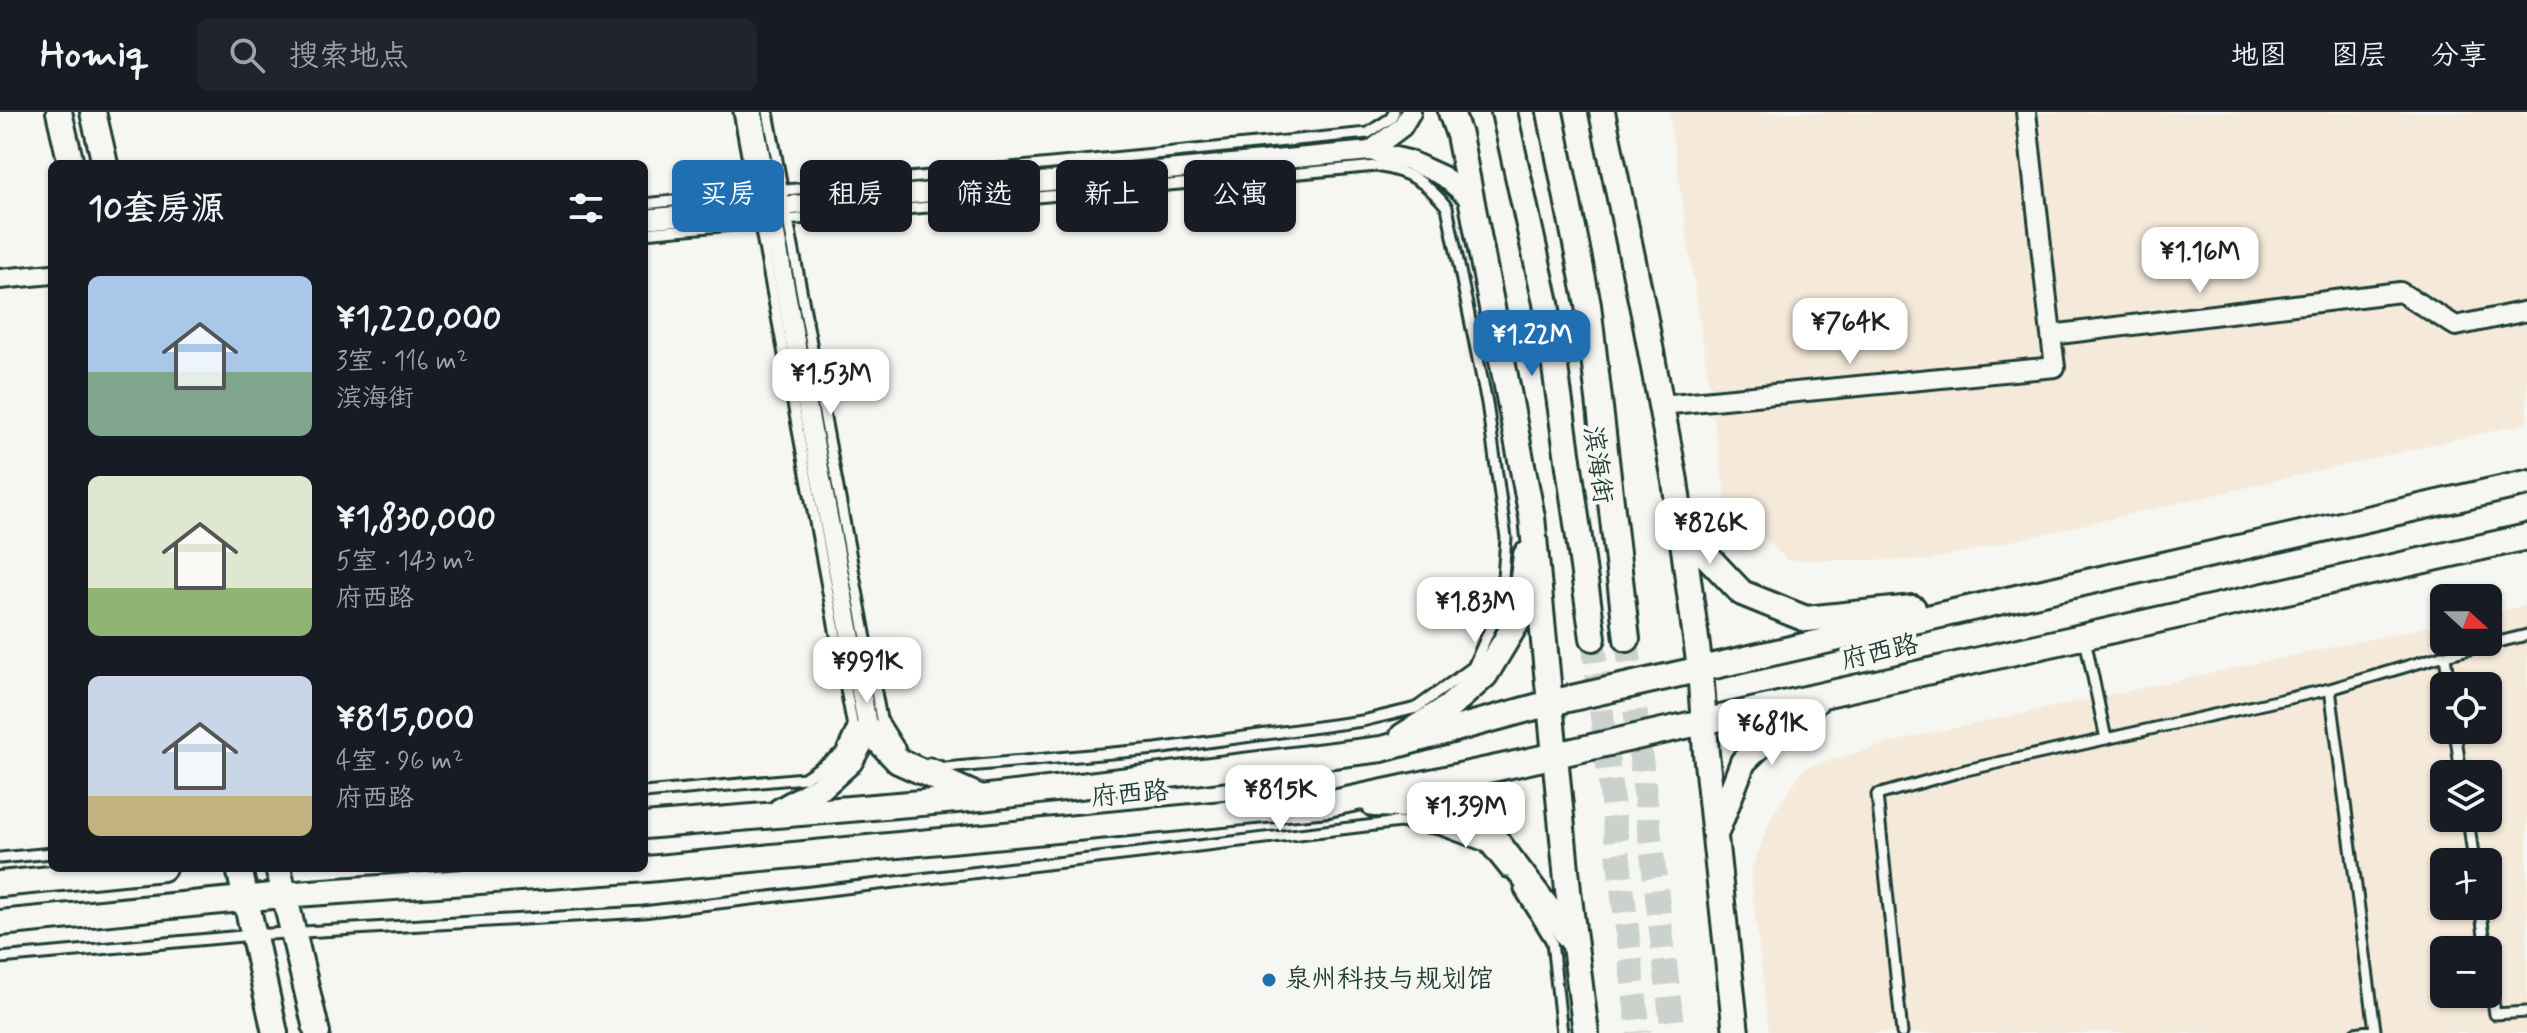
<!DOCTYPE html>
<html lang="zh">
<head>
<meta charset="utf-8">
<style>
	:root { --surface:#171b24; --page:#20242c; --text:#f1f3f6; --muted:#9ea1a6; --line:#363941; --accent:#1f6fb2 }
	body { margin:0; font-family:Mynerve,"LXGW WenKai TC",sans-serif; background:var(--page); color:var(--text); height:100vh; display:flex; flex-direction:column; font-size:30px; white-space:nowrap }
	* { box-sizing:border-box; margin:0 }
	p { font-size:26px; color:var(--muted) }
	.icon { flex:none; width:44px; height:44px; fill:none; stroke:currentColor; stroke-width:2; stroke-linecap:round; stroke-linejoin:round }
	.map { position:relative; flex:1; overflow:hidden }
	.details { position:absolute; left:48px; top:48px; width:600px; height:712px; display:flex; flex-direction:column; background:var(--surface); border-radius:12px; box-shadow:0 2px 6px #0004 }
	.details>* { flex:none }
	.hud { position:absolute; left:672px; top:48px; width:760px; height:72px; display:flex; gap:16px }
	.needle { width:52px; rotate:111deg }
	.tools { position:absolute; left:2430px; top:472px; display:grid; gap:16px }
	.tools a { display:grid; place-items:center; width:72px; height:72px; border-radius:12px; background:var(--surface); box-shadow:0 2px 6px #0004; font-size:40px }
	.price { position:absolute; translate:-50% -68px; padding:0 18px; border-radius:16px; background:#fff; color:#222; font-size:26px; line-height:52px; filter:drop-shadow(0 2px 4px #0008) }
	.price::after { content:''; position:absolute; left:50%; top:48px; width:24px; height:18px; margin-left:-12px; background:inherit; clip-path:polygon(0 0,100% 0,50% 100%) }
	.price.selected { background:var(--accent); color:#fff }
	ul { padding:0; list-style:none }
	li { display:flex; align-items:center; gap:24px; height:200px; padding:0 40px }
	li span { display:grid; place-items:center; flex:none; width:224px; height:160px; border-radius:12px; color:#555 }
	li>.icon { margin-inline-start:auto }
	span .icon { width:96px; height:96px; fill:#fffc; stroke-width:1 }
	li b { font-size:34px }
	h2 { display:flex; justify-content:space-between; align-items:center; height:96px; padding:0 40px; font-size:34px }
	.tag { padding:0 28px; border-radius:12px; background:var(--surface); box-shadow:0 2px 6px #0004; font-size:28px; line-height:72px }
	.tag.selected { background:var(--accent); color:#fff }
	header { display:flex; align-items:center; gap:48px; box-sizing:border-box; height:112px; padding:0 40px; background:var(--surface); border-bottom:2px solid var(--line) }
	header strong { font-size:38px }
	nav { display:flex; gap:44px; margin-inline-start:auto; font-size:28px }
	.search { width:560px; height:72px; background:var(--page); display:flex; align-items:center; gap:20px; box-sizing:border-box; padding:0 28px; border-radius:12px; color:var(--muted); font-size:30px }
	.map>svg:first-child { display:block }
	.built { fill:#f5eada; fill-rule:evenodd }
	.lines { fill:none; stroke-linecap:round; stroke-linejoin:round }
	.secondary-tunnel { stroke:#cbd1cc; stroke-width:24; stroke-dasharray:24 12; stroke-linecap:butt }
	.lane-casing { stroke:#1f3d34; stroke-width:15 }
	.street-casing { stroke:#1f3d34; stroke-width:24 }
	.secondary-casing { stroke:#1f3d34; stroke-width:30 }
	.lane { stroke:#f6f6f2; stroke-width:9 }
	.street { stroke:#f6f6f2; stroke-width:18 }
	.secondary { stroke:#f6f6f2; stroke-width:24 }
	.poi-dot { fill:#1f6fb2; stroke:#f6f6f2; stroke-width:3 }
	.labels { text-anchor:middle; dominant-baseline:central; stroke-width:8; stroke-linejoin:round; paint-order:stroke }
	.street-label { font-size:26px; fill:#1f3d34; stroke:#f6f6f2 }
	.poi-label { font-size:26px; fill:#1f3d34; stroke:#f6f6f2; text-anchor:start }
</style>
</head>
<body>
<header>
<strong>Homiq</strong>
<div class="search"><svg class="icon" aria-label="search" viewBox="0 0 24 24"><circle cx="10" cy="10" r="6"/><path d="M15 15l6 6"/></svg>搜索地点</div>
<nav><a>地图</a><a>图层</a><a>分享</a></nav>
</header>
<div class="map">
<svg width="2527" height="921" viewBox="0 0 2527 921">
	<rect width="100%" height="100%" fill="#f6f6f2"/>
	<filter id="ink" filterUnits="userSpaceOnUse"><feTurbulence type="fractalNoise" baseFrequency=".0125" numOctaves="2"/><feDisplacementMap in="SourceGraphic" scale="16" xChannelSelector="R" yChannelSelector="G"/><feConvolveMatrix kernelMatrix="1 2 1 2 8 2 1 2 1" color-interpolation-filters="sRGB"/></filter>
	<g filter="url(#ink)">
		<path class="built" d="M 1669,0 L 2527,0 L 2527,311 L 1929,448 L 1787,448 L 1726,390 Z
			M 2527,493 L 2527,921 L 1769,921 L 1750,761 L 1772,704 L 1804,656 L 1912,625 L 2444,511 L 2444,530 L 2488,530 L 2488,502 ZM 2444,574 L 2488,574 L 2488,618 L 2444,618 ZM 2444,662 L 2488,662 L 2488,706 L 2444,706 ZM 2444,750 L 2488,750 L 2488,794 L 2444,794 ZM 2444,838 L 2488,838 L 2488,882 L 2444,882 Z"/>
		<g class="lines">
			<path class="secondary-tunnel" d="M 1593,526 L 1639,921
				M 1627,527 L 1673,921"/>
			<defs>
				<path id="lane" d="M 768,0 L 881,607 L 900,637
					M 776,79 L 1368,21 L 1391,6 L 1394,0
					M 644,92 L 758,80
					M 644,121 L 1377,54 C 1410,60 1425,69 1447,95 L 1487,291 L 1506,426 L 1501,492 L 1473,555 L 1416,596 L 1362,609 L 1156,637 L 945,656 L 930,651
					M 2085,527 L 2106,627
					M 2445,543 L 2449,574
					M 2330,577 L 2375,918 L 2355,921
					M 2455,618 L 2461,662
					M 644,681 L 804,666 L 841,641 L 853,615 L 739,0
					M 2468,706 L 2474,750
					M 0,746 L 52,741
					M 1520,778 L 1552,830 L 1562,921
					M 2480,794 L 2486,838
					M 0,846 L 253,823 L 643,800 L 1400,710 L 1439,717 L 1485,734 L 1506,760
					M 2488,854 L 2495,902 L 2527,900
					M 1902,921 L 1877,683 L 1966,658 L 2330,577 L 2445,543 L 2527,523"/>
				<path id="street" d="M 752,0 L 868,617
					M 1411,0 L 1402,15 L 1370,39 L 1408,48 L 1443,64 L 1472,89
					M 2026,0 L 2051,223 L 2400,180 L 2456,214 L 2527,199
					M 644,107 L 1370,39
					M 0,167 L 52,162
					M 1661,293 L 2055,255 L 2051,223"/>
				<path id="secondary" d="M 59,0 L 71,52
					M 93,0 L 105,52
					M 1451,0 L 1459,23 L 1532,405 L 1568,778 L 1586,921
					M 1504,0 L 1546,191 L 1593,526
					M 1550,0 L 1588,193 L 1627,527
					M 1602,0 L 1644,202 L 1675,369 L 1700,557 L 1706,641 L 1736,921
					M 1689,405 L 1701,438 L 1742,481 L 1806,507 L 1913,496
					M 1403,624 L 1448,596 L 1485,563 L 1517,510 L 1526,443
					M 1374,692 L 1406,693 L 1440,702 L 1492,723 L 1574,831
					M 780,699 L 821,675 L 850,649 L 868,617 L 898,649 L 979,685
					M 644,714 L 981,686 L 1382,637 L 1550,591 L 2527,371
					M 1717,718 L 1743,650 L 1780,614 L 1815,590
					M 239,756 L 275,921
					M 278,756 L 317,921
					M 0,772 L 163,756
					M 0,811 L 282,783 L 647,757 L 1328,692 L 1511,653 L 2527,425"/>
			</defs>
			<use href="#lane" class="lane-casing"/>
			<use href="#street" class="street-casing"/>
			<use href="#secondary" class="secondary-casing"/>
			<use href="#lane" class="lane"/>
			<use href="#street" class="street"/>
			<use href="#secondary" class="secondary"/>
		</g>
	</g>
	<circle class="poi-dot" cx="1269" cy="868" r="8"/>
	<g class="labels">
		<g class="street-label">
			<text transform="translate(1597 353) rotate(82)">滨海街</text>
			<text transform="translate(1880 541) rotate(-13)">府西路</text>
			<text transform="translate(1130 683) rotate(-5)">府西路</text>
		</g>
		<g class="poi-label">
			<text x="1285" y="868">泉州科技与规划馆</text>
		</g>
	</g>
</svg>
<div class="tools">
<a><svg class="needle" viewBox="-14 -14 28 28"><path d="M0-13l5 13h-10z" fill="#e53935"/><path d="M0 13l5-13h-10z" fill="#9ea1a6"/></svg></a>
<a><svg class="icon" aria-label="locate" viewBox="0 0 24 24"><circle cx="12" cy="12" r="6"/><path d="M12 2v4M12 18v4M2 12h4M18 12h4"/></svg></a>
<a><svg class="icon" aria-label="layers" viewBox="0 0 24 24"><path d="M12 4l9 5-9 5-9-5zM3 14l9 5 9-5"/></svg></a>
<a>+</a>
<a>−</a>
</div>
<b class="price" style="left:2200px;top:183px">¥1.16M</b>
<b class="price" style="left:1850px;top:254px">¥764K</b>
<b class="price selected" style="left:1532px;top:266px">¥1.22M</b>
<b class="price" style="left:831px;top:305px">¥1.53M</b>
<b class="price" style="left:1710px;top:454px">¥826K</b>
<b class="price" style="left:1475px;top:533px">¥1.83M</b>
<b class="price" style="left:867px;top:593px">¥991K</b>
<b class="price" style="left:1772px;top:655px">¥681K</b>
<b class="price" style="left:1280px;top:721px">¥815K</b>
<b class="price" style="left:1466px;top:738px">¥1.39M</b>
<div class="hud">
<a class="tag selected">买房</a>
<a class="tag">租房</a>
<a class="tag">筛选</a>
<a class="tag">新上</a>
<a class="tag">公寓</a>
</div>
<section class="details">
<h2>10套房源<svg class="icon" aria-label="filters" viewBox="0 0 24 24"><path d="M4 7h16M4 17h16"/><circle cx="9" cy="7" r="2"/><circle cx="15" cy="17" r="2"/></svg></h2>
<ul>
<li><span style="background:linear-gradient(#a9c7e8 60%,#7fa58c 0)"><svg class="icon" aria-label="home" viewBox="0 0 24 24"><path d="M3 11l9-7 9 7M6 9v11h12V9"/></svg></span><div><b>¥1,220,000</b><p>3室 · 116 m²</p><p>滨海街</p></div></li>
<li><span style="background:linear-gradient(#dfe7d0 70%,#8fb573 0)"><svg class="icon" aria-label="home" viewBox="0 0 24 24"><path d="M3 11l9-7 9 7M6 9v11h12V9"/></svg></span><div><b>¥1,830,000</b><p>5室 · 143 m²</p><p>府西路</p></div></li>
<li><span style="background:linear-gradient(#c9d6e8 75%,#c2b280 0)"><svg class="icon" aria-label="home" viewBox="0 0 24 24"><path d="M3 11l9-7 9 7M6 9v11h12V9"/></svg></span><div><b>¥815,000</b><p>4室 · 96 m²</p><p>府西路</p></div></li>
</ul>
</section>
</div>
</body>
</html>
